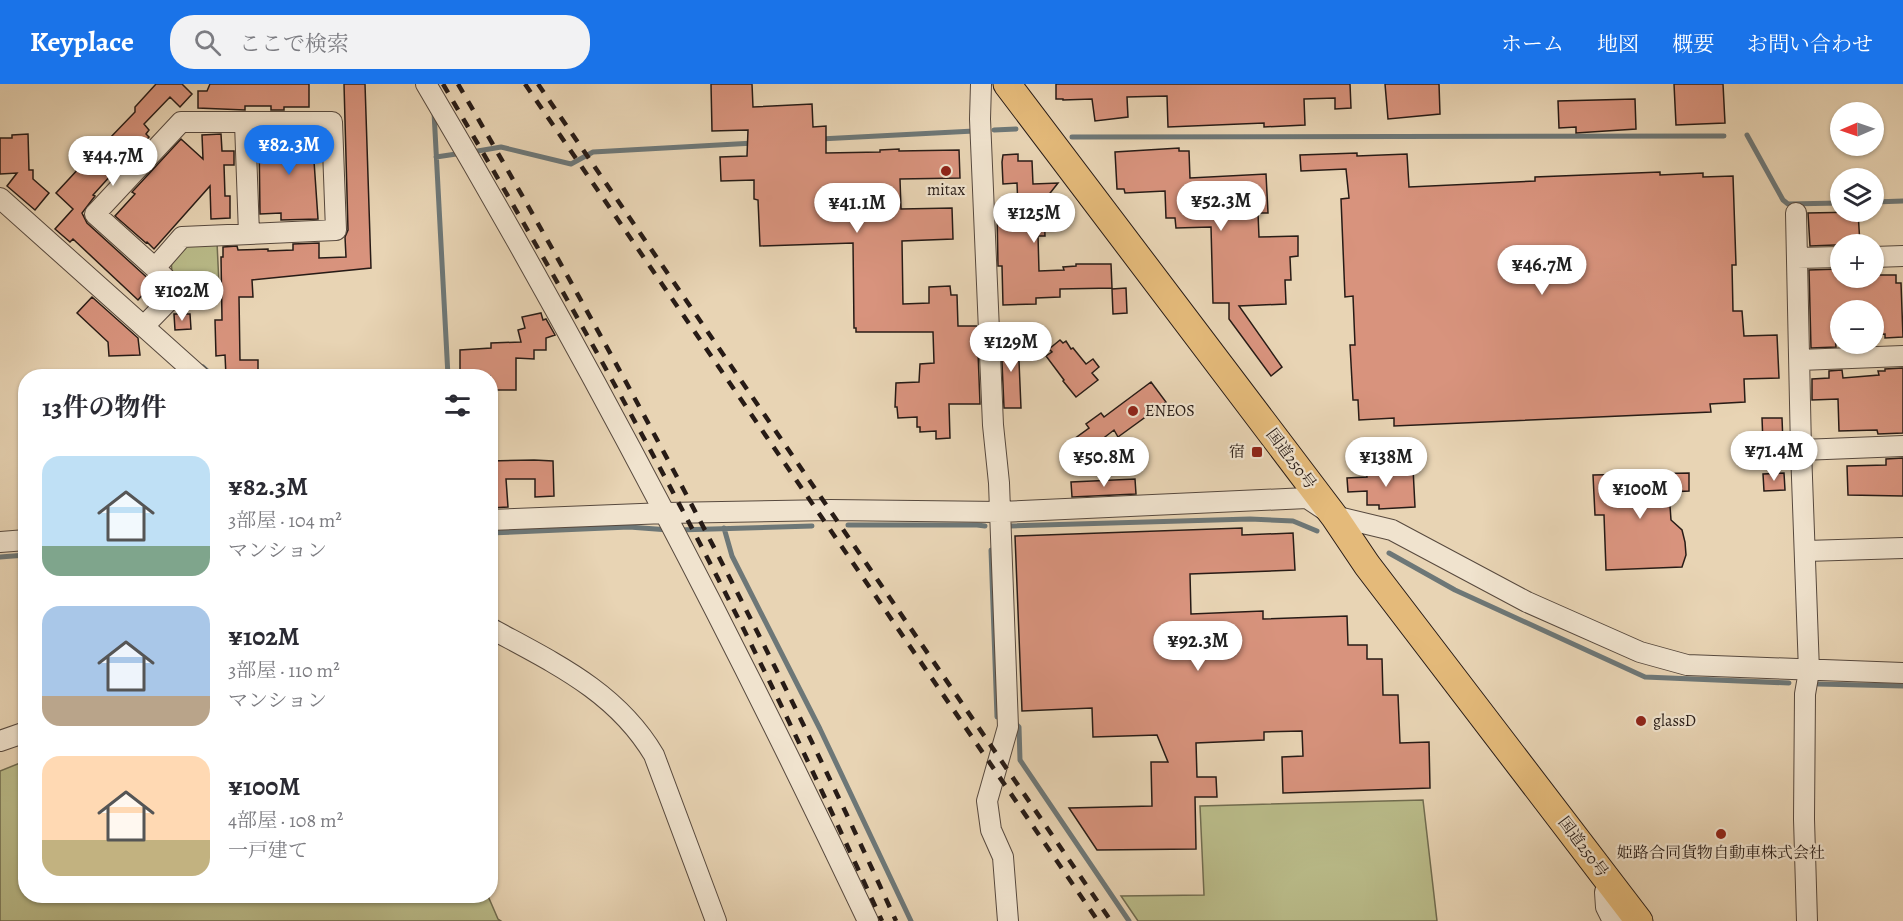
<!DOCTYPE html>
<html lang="ja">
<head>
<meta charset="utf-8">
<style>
	:root { --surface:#fff; --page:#f2f2f3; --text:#2b2b33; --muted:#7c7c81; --accent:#1a73e8 }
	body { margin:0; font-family:Alegreya,"Noto Serif JP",serif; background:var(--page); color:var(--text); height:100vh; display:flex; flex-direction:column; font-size:22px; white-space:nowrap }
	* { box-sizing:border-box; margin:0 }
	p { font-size:20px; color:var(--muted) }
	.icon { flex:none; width:33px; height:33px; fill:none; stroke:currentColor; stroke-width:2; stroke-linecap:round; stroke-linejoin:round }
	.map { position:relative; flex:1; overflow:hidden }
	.side { position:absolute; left:18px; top:285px; width:480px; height:534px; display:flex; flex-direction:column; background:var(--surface); border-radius:24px; box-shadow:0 2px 4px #0004 }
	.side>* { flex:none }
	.needle { width:39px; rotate:268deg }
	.buttons { position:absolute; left:1830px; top:18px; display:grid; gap:12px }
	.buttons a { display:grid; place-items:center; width:54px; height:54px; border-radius:50%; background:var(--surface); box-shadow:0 2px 4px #0004; font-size:30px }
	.price { position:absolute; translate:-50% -51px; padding:0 14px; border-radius:21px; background:#fff; color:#222; font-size:20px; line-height:39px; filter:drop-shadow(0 2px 3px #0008) }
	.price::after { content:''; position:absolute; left:50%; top:36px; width:18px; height:14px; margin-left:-9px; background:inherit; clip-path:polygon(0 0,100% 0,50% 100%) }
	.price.on { background:var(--accent); color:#fff }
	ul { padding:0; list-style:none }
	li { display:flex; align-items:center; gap:18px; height:150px; padding:0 24px }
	li span { display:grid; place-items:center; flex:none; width:168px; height:120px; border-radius:18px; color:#555 }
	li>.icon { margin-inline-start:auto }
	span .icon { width:72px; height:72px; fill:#fffc; stroke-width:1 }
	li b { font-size:26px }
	h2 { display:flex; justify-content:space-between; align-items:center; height:72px; padding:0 24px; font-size:26px }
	header { display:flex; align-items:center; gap:36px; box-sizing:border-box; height:84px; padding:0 30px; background:var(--accent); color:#fff }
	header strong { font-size:28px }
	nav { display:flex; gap:33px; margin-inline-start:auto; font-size:21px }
	.search { width:420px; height:54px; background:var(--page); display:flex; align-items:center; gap:15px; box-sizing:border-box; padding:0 21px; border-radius:24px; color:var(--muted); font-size:22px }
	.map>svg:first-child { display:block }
	.green { fill:#babc8a; stroke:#706c50; stroke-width:1.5 }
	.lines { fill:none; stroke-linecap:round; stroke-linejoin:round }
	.stream { stroke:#6d7777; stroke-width:5 }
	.building { fill:#d8937d; stroke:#271b16; stroke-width:1.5 }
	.minor-casing { stroke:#57493e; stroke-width:22 }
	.highway-casing { stroke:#271b16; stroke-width:29 }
	.minor { stroke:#f0e3ce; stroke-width:20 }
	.highway { stroke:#e4ba7a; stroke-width:27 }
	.rail { stroke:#271b16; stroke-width:4.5; stroke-dasharray:10 10; stroke-linecap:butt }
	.poi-dot { fill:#8f2418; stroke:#f0e3ce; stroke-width:2 }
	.labels { text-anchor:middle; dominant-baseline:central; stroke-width:4.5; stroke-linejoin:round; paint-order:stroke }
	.poi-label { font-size:16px; fill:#271b16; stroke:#f0e3ce }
	.street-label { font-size:16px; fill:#271b16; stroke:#f0e3ce }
</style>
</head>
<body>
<header>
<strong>Keyplace</strong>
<div class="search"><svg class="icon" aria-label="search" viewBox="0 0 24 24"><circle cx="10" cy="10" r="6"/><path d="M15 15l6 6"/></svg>ここで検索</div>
<nav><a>ホーム</a><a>地図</a><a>概要</a><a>お問い合わせ</a></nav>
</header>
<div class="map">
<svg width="1903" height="837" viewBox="0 0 1903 837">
	<rect width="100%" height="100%" fill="#e8d4b4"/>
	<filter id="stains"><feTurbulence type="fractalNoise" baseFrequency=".00333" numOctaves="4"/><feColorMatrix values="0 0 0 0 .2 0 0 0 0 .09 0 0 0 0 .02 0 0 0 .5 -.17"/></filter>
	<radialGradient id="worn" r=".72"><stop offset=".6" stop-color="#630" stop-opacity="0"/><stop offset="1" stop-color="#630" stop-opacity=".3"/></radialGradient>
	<path class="green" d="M 217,158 L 219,201 L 191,205 L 172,188 L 171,176 L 182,163 Z
		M 25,677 L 26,812 L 488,812 L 498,835 L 501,837 L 0,837 L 0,687 Z
		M 1423,716 L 1437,837 L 1138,837 L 1121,812 L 1204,811 L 1200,722 Z"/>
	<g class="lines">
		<path class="stream" d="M 434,28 L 448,292
			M 994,46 L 1016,45
			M 1747,51 L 1783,116 L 1788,120 L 1840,119
			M 1072,53 L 1724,52
			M 820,55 L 974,47
			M 472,68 L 501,63 L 571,80 L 593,68 L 754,59
			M 436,73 L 463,69
			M 1874,118 L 1903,117
			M 203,283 L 213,292
			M 848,441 L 977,441 L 985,442
			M 1010,442 L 1250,435 L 1293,437 L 1317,447
			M 724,444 L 732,472 L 820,645 L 911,837
			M 678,446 L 812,442
			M 490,449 L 629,443 L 669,446
			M 991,466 L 997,633
			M 1389,469 L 1455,506 L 1645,593 L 1789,599
			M 0,473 L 26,471
			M 1818,600 L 1903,602
			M 1014,638 L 1019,643 L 1020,676 L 1129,837"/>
	</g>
	<path class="building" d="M 156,0 L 182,0 L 192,10 L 180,23 L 170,13 L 144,40 L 149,46 L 146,50 L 149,53 L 114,92 L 112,90 L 93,111 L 95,112 L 82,129 L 87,139 L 153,199 L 138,216 L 73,155 L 70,158 L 55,145 L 73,125 L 56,109 L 106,55 L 107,57 L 135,28 L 135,23 Z
		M 210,0 L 309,0 L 309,23 L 284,23 L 284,26 L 271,26 L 271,22 L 245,22 L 245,26 L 198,24 L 198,7 L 207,7 Z
		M 344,0 L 365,0 L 371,184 L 252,196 L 253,213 L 239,213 L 240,276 L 258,276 L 258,292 L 226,292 L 225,271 L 216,272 L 215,236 L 222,236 L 221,173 L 223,173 L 223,163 L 237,162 L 238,166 L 268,165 L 268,167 L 293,166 L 293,160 L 319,159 L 319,174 L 346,173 L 345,153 L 348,146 Z
		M 711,0 L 752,0 L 753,23 L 812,20 L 813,43 L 826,42 L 826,69 L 880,68 L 880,66 L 899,65 L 899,67 L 959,66 L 960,94 L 900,95 L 901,125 L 952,124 L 953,155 L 902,157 L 903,220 L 929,219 L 929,203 L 950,202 L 951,211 L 957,211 L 958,242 L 977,242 L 980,320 L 949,320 L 950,354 L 936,355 L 936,347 L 920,348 L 920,343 L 917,343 L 917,333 L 898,334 L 897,323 L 895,323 L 896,299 L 919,298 L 920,280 L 934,279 L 933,248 L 856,248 L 856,244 L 854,244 L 853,159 L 760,162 L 758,116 L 754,115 L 754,96 L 721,97 L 720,73 L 747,72 L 748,46 L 712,47 Z
		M 1056,0 L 1350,0 L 1351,24 L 1335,25 L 1335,14 L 1304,15 L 1305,41 L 1264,43 L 1264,39 L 1168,43 L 1167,12 L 1127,13 L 1128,33 L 1095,37 L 1092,15 L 1063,16 L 1063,15 L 1056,15 Z
		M 1385,0 L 1439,0 L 1440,30 L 1388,35 Z
		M 1674,0 L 1723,0 L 1725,39 L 1676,41 Z
		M 1635,15 L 1636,45 L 1576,49 L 1576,43 L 1559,44 L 1558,17 Z
		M 28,50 L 29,86 L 33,86 L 33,95 L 49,109 L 35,126 L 7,102 L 17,89 L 0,90 L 0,54 L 12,54 L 12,51 Z
		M 221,50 L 222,67 L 234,67 L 234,81 L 224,81 L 225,112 L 230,112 L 230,134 L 211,135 L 210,102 L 154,165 L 147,158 L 146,159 L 115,132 L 135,110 L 132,108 L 181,55 L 203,75 L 202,51 Z
		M 271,50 L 283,50 L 283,53 L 316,52 L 317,64 L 321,64 L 321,77 L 314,77 L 318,135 L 281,136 L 281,129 L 260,130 L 259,51 Z
		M 1179,64 L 1179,67 L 1189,67 L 1190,94 L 1266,90 L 1268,129 L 1258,129 L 1259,153 L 1298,152 L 1298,172 L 1290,173 L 1291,196 L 1285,196 L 1286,220 L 1239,222 L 1282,283 L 1271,292 L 1229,235 L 1229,219 L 1213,219 L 1211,143 L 1176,144 L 1175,134 L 1166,134 L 1165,107 L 1125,109 L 1124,105 L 1117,105 L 1115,68 Z
		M 1357,69 L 1357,72 L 1407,70 L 1409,103 L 1535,97 L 1535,93 L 1660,88 L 1660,91 L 1703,89 L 1703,93 L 1733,92 L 1736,181 L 1732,181 L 1733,227 L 1742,227 L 1744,252 L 1777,251 L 1779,294 L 1744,295 L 1745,318 L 1710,320 L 1711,328 L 1394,342 L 1394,334 L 1359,336 L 1358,316 L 1353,316 L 1350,261 L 1355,261 L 1353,212 L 1345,213 L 1341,115 L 1349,114 L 1346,85 L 1301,87 L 1300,71 Z
		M 1018,70 L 1018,77 L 1032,77 L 1033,100 L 1058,99 L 1047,113 L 1047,123 L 1044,123 L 1045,152 L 1038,152 L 1039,187 L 1064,186 L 1063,183 L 1076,182 L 1076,180 L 1111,180 L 1112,204 L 1060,205 L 1060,213 L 1036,214 L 1036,220 L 1003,221 L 1002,182 L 998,182 L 997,125 L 1018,124 L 1017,99 L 1003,100 L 1002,78 L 1003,71 Z
		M 1858,128 L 1860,160 L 1810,162 L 1808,129 Z
		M 1840,185 L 1840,194 L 1874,194 L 1874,191 L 1896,191 L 1896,199 L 1901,199 L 1903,253 L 1885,254 L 1885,250 L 1874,251 L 1874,226 L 1840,226 L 1840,250 L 1835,251 L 1836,263 L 1811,264 L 1809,186 Z
		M 1126,204 L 1127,229 L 1113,230 L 1112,205 Z
		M 92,213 L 138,254 L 140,271 L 109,272 L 108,258 L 77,229 Z
		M 541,229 L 543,236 L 546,235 L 555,251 L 546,254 L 546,266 L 534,266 L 534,275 L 516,274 L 516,306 L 490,306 L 490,292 L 460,292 L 460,266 L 491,264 L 491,259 L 521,258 L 518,246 L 525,244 L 522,233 Z
		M 174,230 L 190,230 L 191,245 L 175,246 Z
		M 1018,254 L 1021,324 L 1004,324 L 1001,255 Z
		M 1060,256 L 1063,259 L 1066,257 L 1071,265 L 1073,264 L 1086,280 L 1093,275 L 1099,283 L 1092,289 L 1098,296 L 1076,313 L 1063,297 L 1064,296 L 1046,272 L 1052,268 L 1049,265 Z
		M 1903,284 L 1903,349 L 1878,350 L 1877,346 L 1839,347 L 1838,315 L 1812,316 L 1812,295 L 1829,294 L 1829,287 L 1842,286 L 1843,294 L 1879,291 L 1878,287 L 1885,287 L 1885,285 Z
		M 1151,298 L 1166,318 L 1118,353 L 1114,346 L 1092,363 L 1093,365 L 1081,374 L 1070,358 L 1089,344 L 1086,340 L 1101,329 L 1104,333 Z
		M 1762,334 L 1782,334 L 1783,359 L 1763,359 Z
		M 1903,374 L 1903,412 L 1848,411 L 1847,382 L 1886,381 L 1886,375 Z
		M 534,376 L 553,377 L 554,412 L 535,413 L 535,395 L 506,395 L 508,423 L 490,424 L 490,377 Z
		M 1413,384 L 1415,423 L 1379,425 L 1379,421 L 1367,421 L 1367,407 L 1348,408 L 1347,394 L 1367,393 L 1366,386 Z
		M 1689,389 L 1689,407 L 1669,408 L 1671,436 L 1682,446 L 1685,458 L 1686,471 L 1682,483 L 1606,486 L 1604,431 L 1595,431 L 1593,391 Z
		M 1784,389 L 1785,406 L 1764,407 L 1763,390 Z
		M 1135,395 L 1136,410 L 1072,413 L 1071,398 Z
		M 1242,444 L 1242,451 L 1293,449 L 1295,486 L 1190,490 L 1191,530 L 1263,527 L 1263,535 L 1347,532 L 1348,561 L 1367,561 L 1367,575 L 1382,575 L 1383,611 L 1398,611 L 1400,659 L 1429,658 L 1430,704 L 1283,709 L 1282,673 L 1303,672 L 1302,647 L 1264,648 L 1264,656 L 1196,659 L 1197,693 L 1216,693 L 1217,713 L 1195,713 L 1196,765 L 1097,766 L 1069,724 L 1152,722 L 1151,678 L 1168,678 L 1157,651 L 1093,653 L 1092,624 L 1022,627 L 1015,452 Z"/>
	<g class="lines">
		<defs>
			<path id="minor" d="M 426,0 C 587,272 733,552 868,837
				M 981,0 L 980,35 L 993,341 L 999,399 L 1008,643 L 987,717 L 991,746 L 1003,773 L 1008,837
				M 245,39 L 249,150
				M 0,114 L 199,292
				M 1796,129 L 1801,366 L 1809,587 L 1805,610 L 1804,735 L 1807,837
				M 1874,173 L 1903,172
				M 1797,174 L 1840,173
				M 144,242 L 178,207 L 155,184 L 95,130 L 181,38 L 332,38 L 336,146 L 182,153 L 155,184
				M 1800,276 L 1903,272
				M 1801,366 L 1903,362
				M 490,436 L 666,429 L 831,426 L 1000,428 L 1307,414 L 1334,432 L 1392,446 L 1527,518 L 1640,568 L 1687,581 L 1903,589
				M 0,458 L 26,456
				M 1806,467 L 1903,464
				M 490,544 C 554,579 616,607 654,671 L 716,837
				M 0,657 L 26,648
				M 1612,801 L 1605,808 L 1606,823 L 1613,837"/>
			<path id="highway" d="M 1007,0 L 1334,432 L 1367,481 L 1639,837"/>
		</defs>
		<use href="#minor" class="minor-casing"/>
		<use href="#highway" class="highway-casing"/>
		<use href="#minor" class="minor"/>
		<use href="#highway" class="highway"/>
		<path class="rail" d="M 443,0 C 545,175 646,351 737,532 C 788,633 835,735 882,837
			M 458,0 C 616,272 766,550 896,837
			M 525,0 L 1098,837
			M 538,0 L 1111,837"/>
	</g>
	<g class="poi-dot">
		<circle cx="946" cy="87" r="6"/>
		<circle cx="1133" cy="327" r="6"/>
		<rect x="1251" y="362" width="12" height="12" rx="3"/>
		<circle cx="1641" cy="637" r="6"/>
		<circle cx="1721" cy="750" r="6"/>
	</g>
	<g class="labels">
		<g class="poi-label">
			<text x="946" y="106">mitax</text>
			<text x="1145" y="327" text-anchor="start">ENEOS</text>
			<text x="1245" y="368" text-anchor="end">宿</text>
			<text x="1653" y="637" text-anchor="start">glassD</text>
			<text x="1721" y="769">姫路合同貨物自動車株式会社</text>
		</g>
		<g class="street-label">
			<text transform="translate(1291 375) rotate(53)">国道250号</text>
			<text transform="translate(1583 763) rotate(53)">国道250号</text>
		</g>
	</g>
	<rect width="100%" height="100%" filter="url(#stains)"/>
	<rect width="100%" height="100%" fill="url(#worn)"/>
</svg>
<div class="buttons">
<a><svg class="needle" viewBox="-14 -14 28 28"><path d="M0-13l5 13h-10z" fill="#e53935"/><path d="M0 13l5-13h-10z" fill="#7c7c81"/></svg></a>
<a><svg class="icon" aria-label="layers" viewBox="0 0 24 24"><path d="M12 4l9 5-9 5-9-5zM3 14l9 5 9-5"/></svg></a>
<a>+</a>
<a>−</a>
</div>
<b class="price on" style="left:289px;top:92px">¥82.3M</b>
<b class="price" style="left:113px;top:103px">¥44.7M</b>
<b class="price" style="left:1221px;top:148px">¥52.3M</b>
<b class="price" style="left:857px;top:150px">¥41.1M</b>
<b class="price" style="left:1034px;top:160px">¥125M</b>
<b class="price" style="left:1542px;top:212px">¥46.7M</b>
<b class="price" style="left:182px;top:238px">¥102M</b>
<b class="price" style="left:1011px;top:289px">¥129M</b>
<b class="price" style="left:1774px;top:398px">¥71.4M</b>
<b class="price" style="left:1104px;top:404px">¥50.8M</b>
<b class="price" style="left:1386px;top:404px">¥138M</b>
<b class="price" style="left:1640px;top:436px">¥100M</b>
<b class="price" style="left:1198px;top:588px">¥92.3M</b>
<section class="side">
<h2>13件の物件<svg class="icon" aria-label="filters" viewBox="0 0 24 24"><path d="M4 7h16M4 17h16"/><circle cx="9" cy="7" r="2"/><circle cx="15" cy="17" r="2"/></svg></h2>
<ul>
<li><span style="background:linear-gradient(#bfe0f5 75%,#7fa58c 0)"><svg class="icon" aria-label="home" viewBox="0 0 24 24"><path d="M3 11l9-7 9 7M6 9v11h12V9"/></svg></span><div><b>¥82.3M</b><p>3部屋 · 104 m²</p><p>マンション</p></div></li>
<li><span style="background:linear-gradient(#a9c7e8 75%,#b9a48a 0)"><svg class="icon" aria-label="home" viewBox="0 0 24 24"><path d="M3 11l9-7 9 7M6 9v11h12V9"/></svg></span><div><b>¥102M</b><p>3部屋 · 110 m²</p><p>マンション</p></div></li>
<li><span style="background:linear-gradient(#ffd9b3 70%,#c2b280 0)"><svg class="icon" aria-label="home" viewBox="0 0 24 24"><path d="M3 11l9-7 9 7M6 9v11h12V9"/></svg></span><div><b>¥100M</b><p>4部屋 · 108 m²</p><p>一戸建て</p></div></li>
</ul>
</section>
</div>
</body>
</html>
